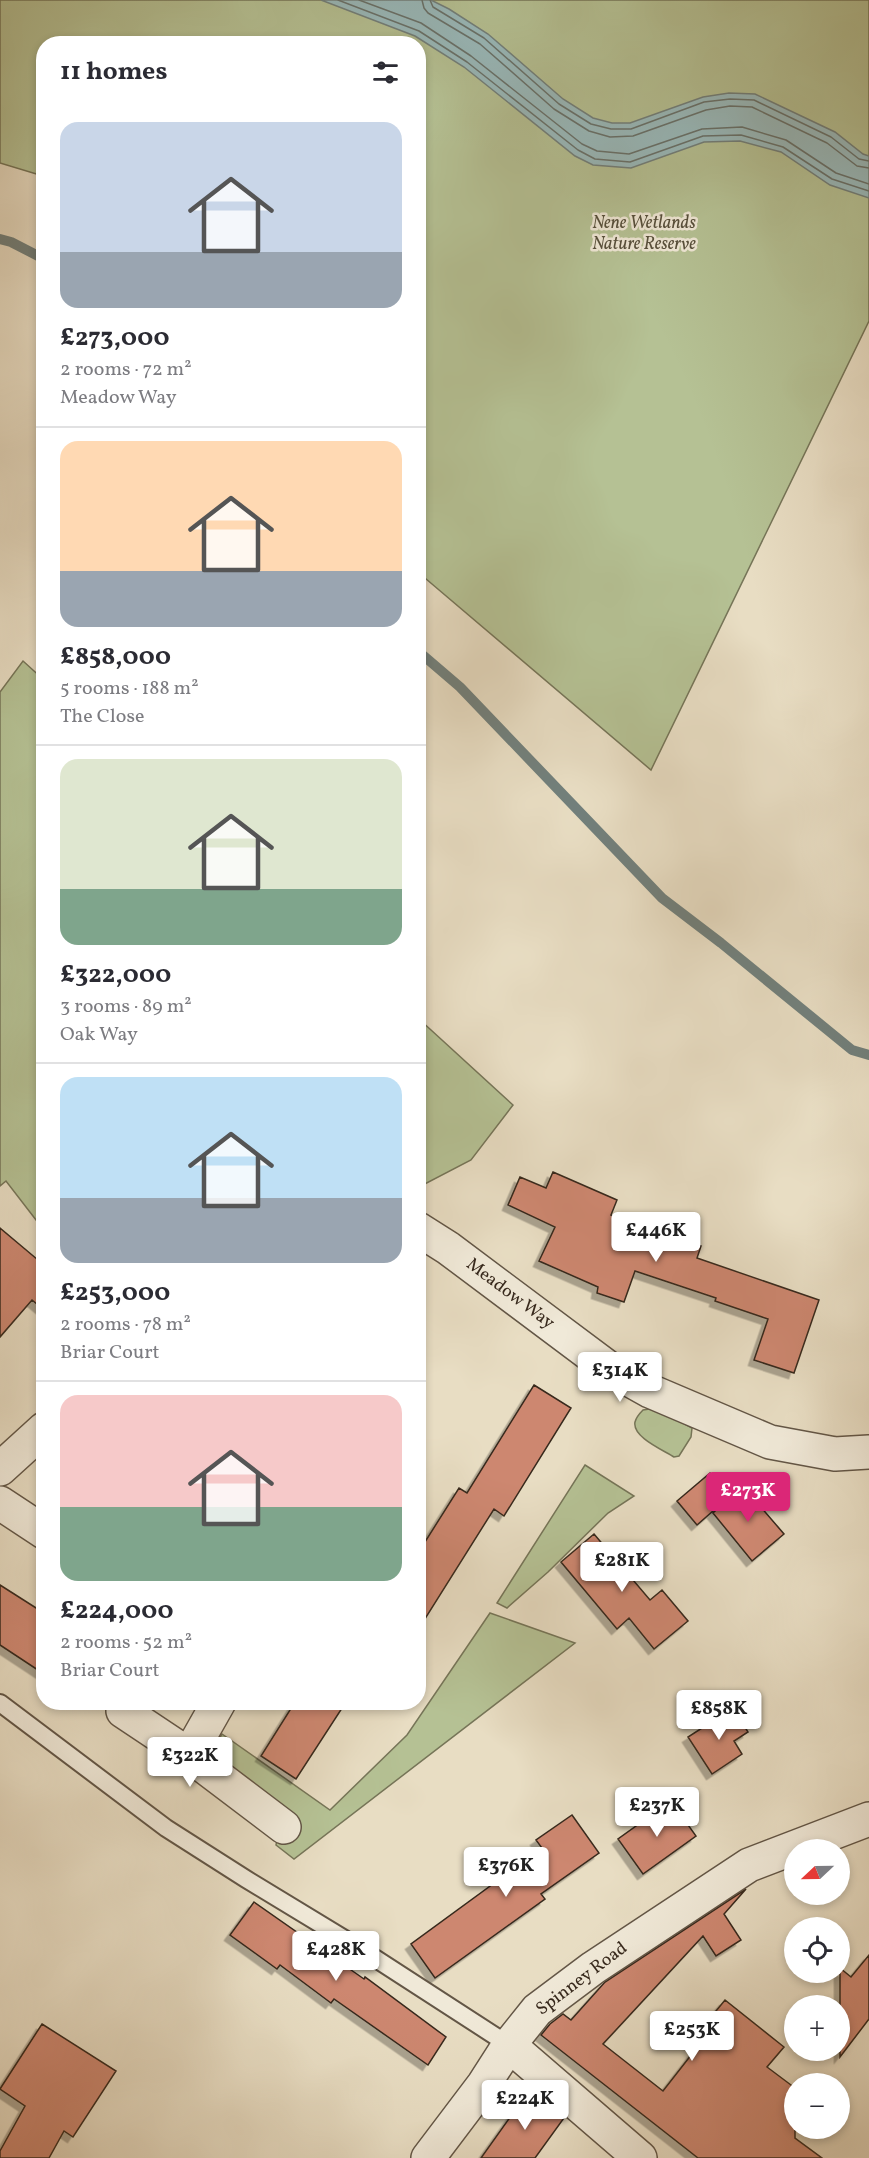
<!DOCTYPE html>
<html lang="en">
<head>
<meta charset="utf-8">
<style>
	:root { --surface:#fff; --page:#f7f7f7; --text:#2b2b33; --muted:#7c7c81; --line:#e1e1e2; --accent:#db2777 }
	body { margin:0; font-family:Vollkorn,serif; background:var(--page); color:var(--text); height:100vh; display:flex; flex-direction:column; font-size:22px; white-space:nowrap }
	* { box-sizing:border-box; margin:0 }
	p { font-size:20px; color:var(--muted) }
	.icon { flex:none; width:33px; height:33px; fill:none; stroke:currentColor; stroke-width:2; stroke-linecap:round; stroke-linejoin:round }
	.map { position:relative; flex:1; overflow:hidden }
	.details { position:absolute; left:36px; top:36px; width:390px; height:1674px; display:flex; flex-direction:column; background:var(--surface); border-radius:24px; box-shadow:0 3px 9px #0003 }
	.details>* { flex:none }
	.needle { width:39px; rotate:248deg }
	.fabs { position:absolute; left:784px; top:1839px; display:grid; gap:12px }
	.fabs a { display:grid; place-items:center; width:66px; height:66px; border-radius:50%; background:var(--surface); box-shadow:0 3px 9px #0003; font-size:30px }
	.price { position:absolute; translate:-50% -51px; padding:0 14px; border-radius:6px; background:#fff; color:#222; font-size:20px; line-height:39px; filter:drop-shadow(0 2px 3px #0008) }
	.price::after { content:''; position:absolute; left:50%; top:36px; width:18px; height:14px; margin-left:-9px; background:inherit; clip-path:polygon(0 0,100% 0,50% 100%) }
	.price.active { background:var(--accent); color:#fff }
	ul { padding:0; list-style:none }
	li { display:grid; align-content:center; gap:12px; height:318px; padding:0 24px }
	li+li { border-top:2px solid var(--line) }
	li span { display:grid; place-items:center; height:186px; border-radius:18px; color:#555 }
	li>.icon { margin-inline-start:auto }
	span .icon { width:108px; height:108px; fill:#fffc; stroke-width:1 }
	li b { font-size:26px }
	h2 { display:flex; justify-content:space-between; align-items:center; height:72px; padding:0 24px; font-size:26px }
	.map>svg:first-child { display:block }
	.green { fill:#b5c194; stroke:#767558; stroke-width:1.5 }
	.water { fill:#99babc; stroke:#72807c; stroke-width:1.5 }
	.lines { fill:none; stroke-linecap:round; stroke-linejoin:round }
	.shore { stroke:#68726c; stroke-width:1.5 }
	.stream { stroke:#72807c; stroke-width:10 }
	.building { fill:#cd876f; stroke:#37291d; stroke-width:1.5; filter:url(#shadow) }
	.lane-casing { stroke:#635646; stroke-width:20 }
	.street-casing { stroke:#635646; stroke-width:36 }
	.lane { stroke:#f0e9d8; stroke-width:16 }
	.street { stroke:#f0e9d8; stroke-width:33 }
	.labels { text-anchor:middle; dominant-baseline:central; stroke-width:5; stroke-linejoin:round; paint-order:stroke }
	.park-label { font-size:18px; font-style:italic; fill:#564f3b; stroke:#f0e9d8 }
	.street-label { font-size:18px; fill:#37291d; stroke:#f0e9d8 }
</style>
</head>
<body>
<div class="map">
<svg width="869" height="2158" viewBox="0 0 869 2158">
	<defs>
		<filter id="shadow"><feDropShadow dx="-5.5" dy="5.5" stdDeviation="0" flood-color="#0004"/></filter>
	</defs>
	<rect width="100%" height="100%" fill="#e8ddc3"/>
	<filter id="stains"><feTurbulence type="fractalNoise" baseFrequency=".00333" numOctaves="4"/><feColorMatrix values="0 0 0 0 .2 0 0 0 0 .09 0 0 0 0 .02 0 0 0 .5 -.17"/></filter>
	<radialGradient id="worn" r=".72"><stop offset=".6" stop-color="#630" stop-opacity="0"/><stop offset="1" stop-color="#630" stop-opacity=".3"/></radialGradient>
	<path class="green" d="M 0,0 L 869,0 L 869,321 L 651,770 L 419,573 L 418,44 L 44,44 L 43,176 L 0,163 Z
		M 23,661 L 44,680 L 43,1229 L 6,1181 L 0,1186 L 0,692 Z
		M 419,1019 L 513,1105 L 471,1160 L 419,1187 Z
		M 656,1408 L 692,1428 L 691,1437 L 679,1456 L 674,1457 C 663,1450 632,1437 635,1422 C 636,1418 640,1413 643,1410 Z
		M 585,1465 L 634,1496 L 608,1513 L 548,1572 L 507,1608 L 497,1603 Z
		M 490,1613 L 575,1643 L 294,1859 L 276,1845 L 283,1812 L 209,1755 L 222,1734 L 330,1810 L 407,1735 Z"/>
	<path class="water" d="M 321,0 L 431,0 L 449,9 L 488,34 L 563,99 L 593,118 L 612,123 L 630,123 L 703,97 L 729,93 L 755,94 L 835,132 L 863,154 L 869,156 L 869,198 L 830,185 L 781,152 L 740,141 L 704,142 L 631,168 L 593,165 L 575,156 L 464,67 L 415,36 Z"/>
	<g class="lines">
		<path class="shore" d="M 338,0 L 419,31 L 467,62 L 578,150 L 595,159 L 630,162 L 703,136 L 741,135 L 783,147 L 832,179 L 869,191
			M 359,0 L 421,23 L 471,56 L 582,144 L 597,151 L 629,154 L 702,129 L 742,127 L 786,140 L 836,173 L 869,184
			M 422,0 L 424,8 L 428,13 L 480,44 L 554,109 L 589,131 L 610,137 L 633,136 L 706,110 L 730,106 L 752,107 L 827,143 L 857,166 L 869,168
			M 430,0 L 433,7 L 484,38 L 559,104 L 591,124 L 611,129 L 631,129 L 704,102 L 730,99 L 754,100 L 831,137 L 859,159 L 869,161"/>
		<path class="stream" d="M 0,239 L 11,242 L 44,259
			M 418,651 L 460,687 L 662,898 L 721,943 L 852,1050 L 869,1055"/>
	</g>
	<path class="building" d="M 553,1172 L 617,1200 L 611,1215 L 701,1246 L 697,1258 L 819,1300 L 794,1373 L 754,1360 L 768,1319 L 715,1301 L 716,1298 L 635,1271 L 624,1302 L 597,1293 L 598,1287 L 539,1261 L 555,1227 L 508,1205 L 520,1177 L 546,1188 Z
		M 0,1228 L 44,1265 L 44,1310 L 32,1300 L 0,1337 Z
		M 534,1385 L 571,1408 L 504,1516 L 494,1509 L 418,1630 L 418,1553 L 459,1488 L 467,1493 Z
		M 710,1473 L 730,1496 L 697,1525 L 677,1501 Z
		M 742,1485 L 784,1534 L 752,1561 L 713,1513 Z
		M 594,1534 L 650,1600 L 662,1590 L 688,1621 L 654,1649 L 629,1618 L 617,1629 L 561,1562 Z
		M 0,1585 L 44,1613 L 44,1674 L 0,1645 Z
		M 295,1702 L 346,1702 L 296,1779 L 261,1756 Z
		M 733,1708 L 748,1732 L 734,1741 L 742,1754 L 712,1774 L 688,1737 Z
		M 671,1801 L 696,1836 L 643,1874 L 618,1839 Z
		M 572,1815 L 599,1853 L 541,1894 L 545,1899 L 435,1978 L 411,1944 L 542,1848 L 536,1840 Z
		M 746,1889 L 724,1914 L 741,1940 L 716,1956 L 703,1936 L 603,2044 L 663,2091 L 713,2027 L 707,2022 L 725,2000 L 784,2047 L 767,2067 L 795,2088 L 795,2138 L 822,2158 L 698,2158 L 541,2035 L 550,2024 L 563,2014 L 571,2020 L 605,1982 Z
		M 254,1902 L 364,1979 L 365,1977 L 446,2037 L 428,2065 L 334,1999 L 331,2003 L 280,1965 L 277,1969 L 230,1935 Z
		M 869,1955 L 869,2019 L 840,2057 L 840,1968 L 851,1977 Z
		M 42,2024 L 116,2071 L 73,2137 L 64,2131 L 49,2158 L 0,2158 L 0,2151 L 25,2106 L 0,2089 Z
		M 528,2092 L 564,2118 L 535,2158 L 481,2158 Z"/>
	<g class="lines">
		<defs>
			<path id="lane" d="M 0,1703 L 166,1828 L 246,1879 L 353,1944 L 509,2045"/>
			<path id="street" d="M 418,1229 L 448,1248 L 607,1367 L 650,1391 L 770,1442 L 835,1454 L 869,1452
				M 0,1469 L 44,1429
				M 0,1503 L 44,1532
				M 123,1711 L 189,1755 L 284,1827
				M 189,1755 L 219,1702
				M 509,2045 L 640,2158
				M 428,2158 L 484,2084 L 509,2045 L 537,2010 L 593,1968 L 749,1865 L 869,1819"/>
		</defs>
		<use href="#lane" class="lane-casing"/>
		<use href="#street" class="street-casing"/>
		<use href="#lane" class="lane"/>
		<use href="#street" class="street"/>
	</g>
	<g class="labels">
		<g class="park-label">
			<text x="644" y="223">Nene Wetlands<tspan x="644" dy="21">Nature Reserve</tspan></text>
		</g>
		<g class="street-label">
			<text transform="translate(510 1294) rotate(37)">Meadow Way</text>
			<text transform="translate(582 1979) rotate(-37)">Spinney Road</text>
		</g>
	</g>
	<rect width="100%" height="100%" filter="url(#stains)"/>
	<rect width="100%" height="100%" fill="url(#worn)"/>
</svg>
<div class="fabs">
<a><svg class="needle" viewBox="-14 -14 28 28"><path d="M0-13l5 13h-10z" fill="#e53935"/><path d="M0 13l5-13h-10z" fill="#7c7c81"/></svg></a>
<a><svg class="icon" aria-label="locate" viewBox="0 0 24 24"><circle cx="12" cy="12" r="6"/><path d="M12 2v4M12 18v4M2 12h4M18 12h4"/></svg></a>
<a>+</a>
<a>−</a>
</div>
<b class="price" style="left:656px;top:1263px">£446K</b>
<b class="price" style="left:620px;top:1403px">£314K</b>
<b class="price active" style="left:748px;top:1523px">£273K</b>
<b class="price" style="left:622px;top:1593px">£281K</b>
<b class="price" style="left:719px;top:1741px">£858K</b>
<b class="price" style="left:190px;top:1788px">£322K</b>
<b class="price" style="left:657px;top:1838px">£237K</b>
<b class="price" style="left:506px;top:1898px">£376K</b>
<b class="price" style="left:336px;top:1982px">£428K</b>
<b class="price" style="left:692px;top:2062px">£253K</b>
<b class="price" style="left:525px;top:2131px">£224K</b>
<section class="details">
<h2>11 homes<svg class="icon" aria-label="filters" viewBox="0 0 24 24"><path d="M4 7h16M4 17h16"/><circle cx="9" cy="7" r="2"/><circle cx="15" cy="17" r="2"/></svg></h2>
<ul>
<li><span style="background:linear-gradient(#c9d6e8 70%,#9aa5b1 0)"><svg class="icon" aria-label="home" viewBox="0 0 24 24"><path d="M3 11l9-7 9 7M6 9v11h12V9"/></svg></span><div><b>£273,000</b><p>2 rooms · 72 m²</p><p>Meadow Way</p></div></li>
<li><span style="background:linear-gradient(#ffd9b3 70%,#9aa5b1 0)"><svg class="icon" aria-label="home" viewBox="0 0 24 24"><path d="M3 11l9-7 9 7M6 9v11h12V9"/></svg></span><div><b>£858,000</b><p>5 rooms · 188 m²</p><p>The Close</p></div></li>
<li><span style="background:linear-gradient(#dfe7d0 70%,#7fa58c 0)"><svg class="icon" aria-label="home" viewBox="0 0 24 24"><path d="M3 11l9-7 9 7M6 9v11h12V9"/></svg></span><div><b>£322,000</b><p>3 rooms · 89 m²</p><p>Oak Way</p></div></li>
<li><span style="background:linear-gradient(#bfe0f5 65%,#9aa5b1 0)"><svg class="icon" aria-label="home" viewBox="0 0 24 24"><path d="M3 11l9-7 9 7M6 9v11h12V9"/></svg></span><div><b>£253,000</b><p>2 rooms · 78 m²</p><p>Briar Court</p></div></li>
<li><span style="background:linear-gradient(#f6c9c9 60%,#7fa58c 0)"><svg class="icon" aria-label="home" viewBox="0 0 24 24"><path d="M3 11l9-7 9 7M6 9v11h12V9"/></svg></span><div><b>£224,000</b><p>2 rooms · 52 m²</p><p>Briar Court</p></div></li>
</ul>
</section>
</div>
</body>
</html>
